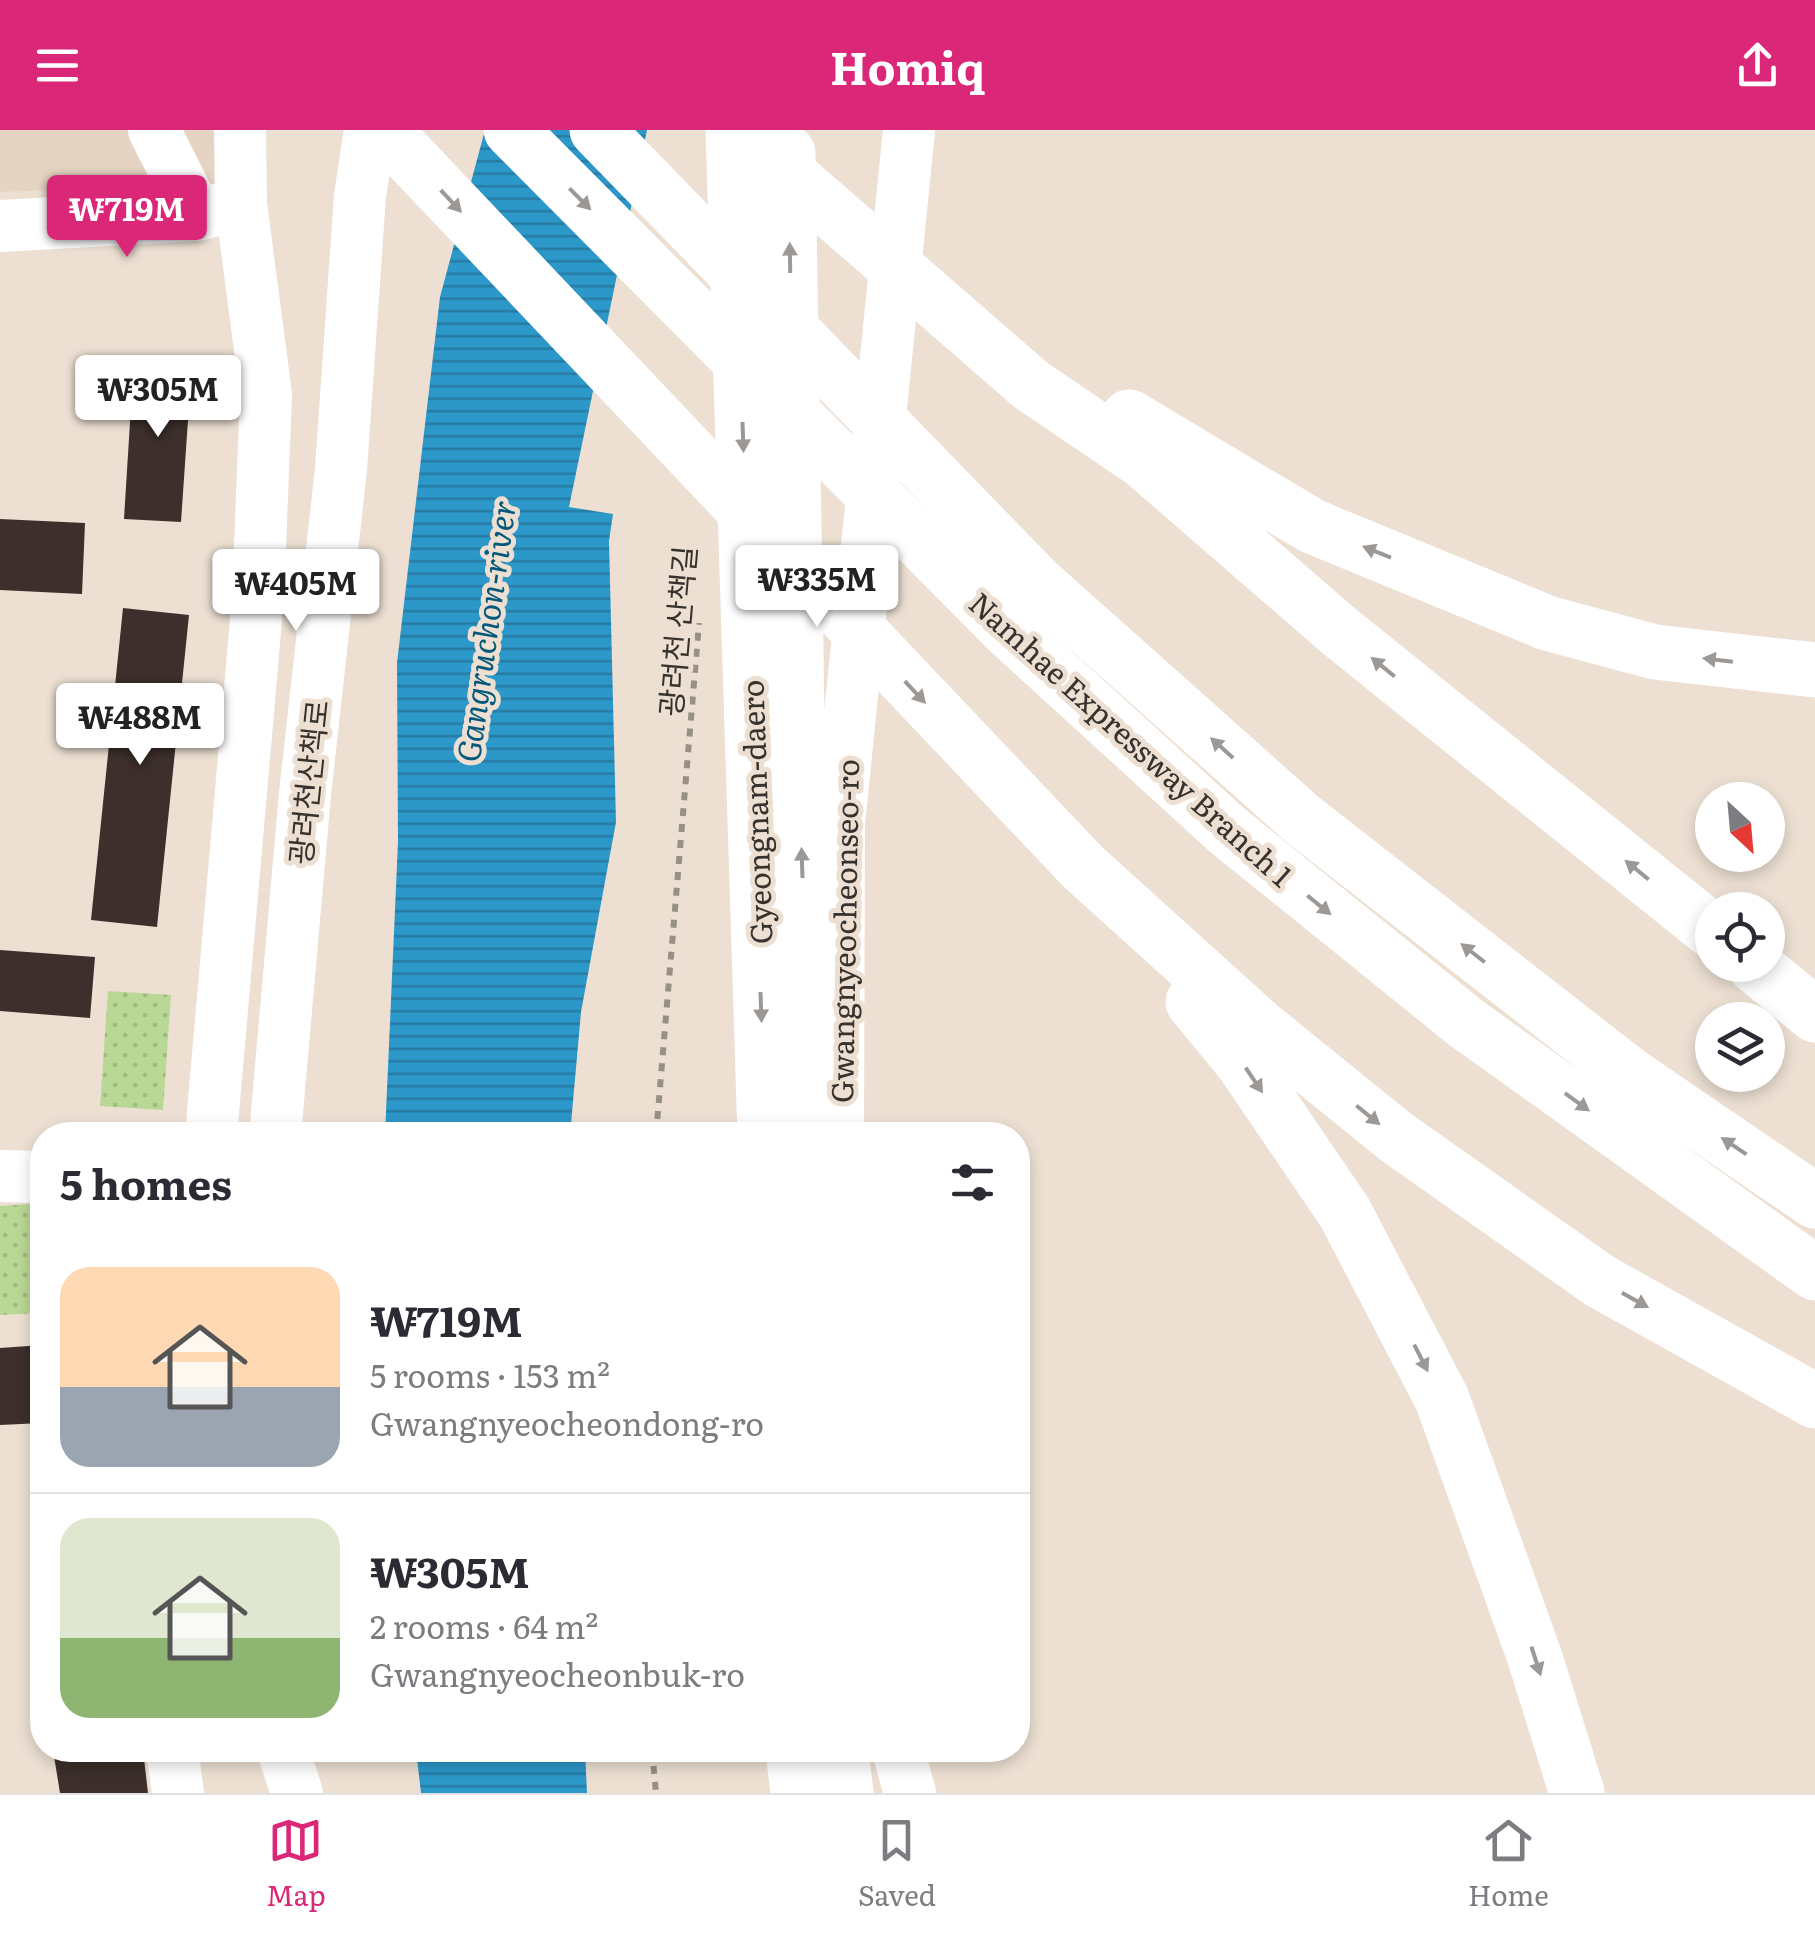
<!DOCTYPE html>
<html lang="en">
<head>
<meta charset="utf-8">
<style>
	:root { --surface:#fff; --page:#f7f7f7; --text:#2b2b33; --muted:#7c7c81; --line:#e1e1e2; --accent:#db2777 }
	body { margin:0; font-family:Literata,"Noto Sans KR",serif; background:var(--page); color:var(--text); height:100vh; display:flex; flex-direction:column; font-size:38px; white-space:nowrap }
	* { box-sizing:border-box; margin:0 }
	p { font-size:32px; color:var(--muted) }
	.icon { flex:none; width:55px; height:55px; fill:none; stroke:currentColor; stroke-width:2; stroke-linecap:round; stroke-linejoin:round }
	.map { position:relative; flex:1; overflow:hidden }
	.drawer { position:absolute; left:30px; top:992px; width:1000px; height:640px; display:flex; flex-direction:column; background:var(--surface); border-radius:40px; box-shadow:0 5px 15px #0003 }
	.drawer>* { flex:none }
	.needle { width:65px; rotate:154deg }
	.tools { position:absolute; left:1695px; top:652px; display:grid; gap:20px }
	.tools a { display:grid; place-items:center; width:90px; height:90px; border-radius:50%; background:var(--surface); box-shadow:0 5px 15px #0003; font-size:50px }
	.price { position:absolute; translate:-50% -85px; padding:0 22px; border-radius:10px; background:#fff; color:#222; font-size:32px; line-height:65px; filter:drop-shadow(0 2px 5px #0008) }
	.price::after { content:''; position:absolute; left:50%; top:60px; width:30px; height:22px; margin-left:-15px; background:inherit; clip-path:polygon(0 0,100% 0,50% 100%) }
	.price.on { background:var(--accent); color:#fff }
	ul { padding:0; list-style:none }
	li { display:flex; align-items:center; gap:30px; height:250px; padding:0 30px }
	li+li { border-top:2px solid var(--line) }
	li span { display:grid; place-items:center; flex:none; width:280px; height:200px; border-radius:30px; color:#555 }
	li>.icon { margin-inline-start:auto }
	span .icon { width:120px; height:120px; fill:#fffc; stroke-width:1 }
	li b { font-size:42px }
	h2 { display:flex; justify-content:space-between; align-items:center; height:120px; padding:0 30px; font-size:42px }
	header { display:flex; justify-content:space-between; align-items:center; height:130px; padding:0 30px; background:var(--accent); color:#fff; font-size:45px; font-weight:700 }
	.menu { display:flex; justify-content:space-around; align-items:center; height:140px; border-top:2px solid var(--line); background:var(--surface); font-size:28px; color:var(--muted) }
	.menu a { display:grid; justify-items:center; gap:5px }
	.menu .on { color:var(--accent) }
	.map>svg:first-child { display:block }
	.built { fill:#e6d4c2 }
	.park { fill:url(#park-dots) }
	.water { fill:url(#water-rules) }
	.building { fill:#3d2f2b }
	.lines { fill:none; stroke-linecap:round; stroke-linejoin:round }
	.path { stroke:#988f85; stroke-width:6; stroke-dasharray:8 8; stroke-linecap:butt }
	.minor { stroke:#fff; stroke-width:52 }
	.highway { stroke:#fff; stroke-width:55 }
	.oneway { fill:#9b9896 }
	.labels { text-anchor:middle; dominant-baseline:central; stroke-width:10; stroke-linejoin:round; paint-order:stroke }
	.street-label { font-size:30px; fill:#37322d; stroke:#ede0d3 }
	.water-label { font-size:32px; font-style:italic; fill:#04587b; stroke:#ede0d3 }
</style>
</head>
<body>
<header><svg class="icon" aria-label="menu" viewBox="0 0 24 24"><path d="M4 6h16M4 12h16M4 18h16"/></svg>Homiq<svg class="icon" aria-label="share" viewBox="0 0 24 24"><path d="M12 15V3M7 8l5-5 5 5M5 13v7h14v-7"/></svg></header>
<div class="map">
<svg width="1815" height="1663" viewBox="0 0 1815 1663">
	<defs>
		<pattern id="park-dots" width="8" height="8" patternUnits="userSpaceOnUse" patternTransform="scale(2.5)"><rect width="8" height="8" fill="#bad895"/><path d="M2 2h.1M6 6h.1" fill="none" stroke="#a0ba81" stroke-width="1.8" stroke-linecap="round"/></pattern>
		<pattern id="water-rules" width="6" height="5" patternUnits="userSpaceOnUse" patternTransform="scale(2.5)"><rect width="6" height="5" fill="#2c97c9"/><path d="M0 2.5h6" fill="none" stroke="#267ca4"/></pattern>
	</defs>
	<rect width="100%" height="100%" fill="#ede0d3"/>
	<path class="built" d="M 0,0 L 215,0 L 221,54 L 0,62 Z"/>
	<path class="park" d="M 108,861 L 171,865 L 163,980 L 100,976 Z
		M 30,1074 L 39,1183 L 0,1185 L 0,1076 Z"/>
	<path class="water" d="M 485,0 L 647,0 L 569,377 L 613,384 L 609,411 L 616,692 L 581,882 L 570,1005 L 385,1005 L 398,712 L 397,533 L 440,167 Z
		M 416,1620 L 585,1620 L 587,1663 L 421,1663 Z"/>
	<path class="building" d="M 134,228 L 192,232 L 181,392 L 124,389 Z
		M 0,389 L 85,393 L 82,464 L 0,460 Z
		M 123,478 L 189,485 L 157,797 L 91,790 Z
		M 0,820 L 95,827 L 90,888 L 0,881 Z
		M 42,1215 L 42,1293 L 0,1295 L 0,1218 Z
		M 53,1620 L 143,1620 L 148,1663 L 60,1663 Z"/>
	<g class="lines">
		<path class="path" d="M 656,1005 L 699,493
			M 652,1620 L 656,1663"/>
		<path class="minor" d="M 154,0 L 197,85
			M 0,96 L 197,85 L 241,74
			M 211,1005 L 258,467 L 266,265 L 241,74 L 240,0
			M 275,1005 L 305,664 L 341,339 L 360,66 L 370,0
			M 838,1005 L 839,694 L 909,0
			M 0,1046 L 42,1047
			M 172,1620 L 178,1663
			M 283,1620 L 297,1663
			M 898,1620 L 910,1663"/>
		<path class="highway" d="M 384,0 L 1083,737 L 1259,896 L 1396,1007 L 1600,1151 L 1815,1271
			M 511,0 L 1010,502 L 1227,700 L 1466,893 L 1815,1143
			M 597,0 L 1036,452 L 1303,690 L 1630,945 L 1815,1071
			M 733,0 L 765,1005
			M 738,0 L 1031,255 L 1143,331 L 1339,501 L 1712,801
			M 788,23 L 797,586 L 812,1005
			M 1129,287 L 1312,396 L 1547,493 L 1655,522 L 1815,540
			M 1754,835 L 1815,885
			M 1193,872 L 1243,933 L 1345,1083 L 1442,1269 L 1535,1528 L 1577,1663
			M 793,1620 L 798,1663
			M 841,1620 L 846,1663"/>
	</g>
	<defs><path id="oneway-solid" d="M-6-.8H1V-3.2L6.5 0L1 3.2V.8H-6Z" transform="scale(2.5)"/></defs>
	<g class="oneway">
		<use href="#oneway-solid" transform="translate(580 69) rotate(45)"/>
		<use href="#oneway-solid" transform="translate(451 71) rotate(47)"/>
		<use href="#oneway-solid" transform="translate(790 128) rotate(-91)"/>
		<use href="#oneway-solid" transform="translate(743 307) rotate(88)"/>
		<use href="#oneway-solid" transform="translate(1377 422) rotate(-158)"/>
		<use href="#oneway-solid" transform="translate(1718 530) rotate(-173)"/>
		<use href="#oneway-solid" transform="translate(1383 537) rotate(-141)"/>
		<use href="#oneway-solid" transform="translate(915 562) rotate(47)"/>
		<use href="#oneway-solid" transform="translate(1222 618) rotate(-138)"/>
		<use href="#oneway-solid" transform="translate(802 733) rotate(-92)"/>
		<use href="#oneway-solid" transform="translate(1637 740) rotate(-141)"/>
		<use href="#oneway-solid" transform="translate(1319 775) rotate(39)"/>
		<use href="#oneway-solid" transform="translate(1473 823) rotate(-142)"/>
		<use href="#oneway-solid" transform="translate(761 877) rotate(88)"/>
		<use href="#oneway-solid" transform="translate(1254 950) rotate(56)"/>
		<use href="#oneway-solid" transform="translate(1577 972) rotate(36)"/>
		<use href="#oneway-solid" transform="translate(1368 985) rotate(39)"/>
		<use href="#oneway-solid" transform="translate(1734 1016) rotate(-146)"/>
		<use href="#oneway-solid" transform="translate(1635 1170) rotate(29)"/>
		<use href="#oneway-solid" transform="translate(1421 1228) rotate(63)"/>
		<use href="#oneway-solid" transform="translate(1536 1531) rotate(72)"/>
	</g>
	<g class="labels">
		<g class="street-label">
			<text transform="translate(676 501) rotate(-85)">광려천 산책길</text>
			<text transform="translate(1132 608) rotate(42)">Namhae Expressway Branch 1</text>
			<text transform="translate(307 652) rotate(-84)">광려천산책로</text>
			<text transform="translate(755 682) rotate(-92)">Gyeongnam-daero</text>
			<text transform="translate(843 801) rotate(-89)">Gwangnyeocheonseo-ro</text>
		</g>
		<g class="water-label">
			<text transform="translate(484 501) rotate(-82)">Gangruchon-river</text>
		</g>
	</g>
</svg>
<div class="tools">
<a><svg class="needle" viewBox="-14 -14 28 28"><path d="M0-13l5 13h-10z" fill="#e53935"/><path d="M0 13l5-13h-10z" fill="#7c7c81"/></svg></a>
<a><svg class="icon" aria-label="locate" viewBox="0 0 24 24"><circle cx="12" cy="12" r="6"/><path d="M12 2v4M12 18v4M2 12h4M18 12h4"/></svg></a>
<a><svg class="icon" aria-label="layers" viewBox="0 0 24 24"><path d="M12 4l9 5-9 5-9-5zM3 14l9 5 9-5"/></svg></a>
</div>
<b class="price on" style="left:127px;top:130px">₩719M</b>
<b class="price" style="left:158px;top:310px">₩305M</b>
<b class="price" style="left:817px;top:500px">₩335M</b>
<b class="price" style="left:296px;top:504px">₩405M</b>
<b class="price" style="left:140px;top:638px">₩488M</b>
<section class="drawer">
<h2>5 homes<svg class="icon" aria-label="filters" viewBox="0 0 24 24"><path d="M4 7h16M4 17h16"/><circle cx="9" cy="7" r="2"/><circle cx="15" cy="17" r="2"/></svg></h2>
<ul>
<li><span style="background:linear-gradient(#ffd9b3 60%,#9aa5b1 0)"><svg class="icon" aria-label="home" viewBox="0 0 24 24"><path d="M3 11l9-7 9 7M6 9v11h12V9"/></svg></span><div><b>₩719M</b><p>5 rooms · 153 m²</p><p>Gwangnyeocheondong-ro</p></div></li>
<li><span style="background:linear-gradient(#dfe7d0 60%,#8fb573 0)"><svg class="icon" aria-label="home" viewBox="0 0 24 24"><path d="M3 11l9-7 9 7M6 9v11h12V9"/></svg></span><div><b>₩305M</b><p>2 rooms · 64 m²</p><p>Gwangnyeocheonbuk-ro</p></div></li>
</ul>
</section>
</div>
<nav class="menu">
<a class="on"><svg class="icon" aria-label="map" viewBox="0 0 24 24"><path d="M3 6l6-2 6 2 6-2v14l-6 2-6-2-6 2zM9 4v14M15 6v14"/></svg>Map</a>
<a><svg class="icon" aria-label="saved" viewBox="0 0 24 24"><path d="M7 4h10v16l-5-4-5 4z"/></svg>Saved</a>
<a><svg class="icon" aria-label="home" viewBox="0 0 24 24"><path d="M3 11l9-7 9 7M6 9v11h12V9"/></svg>Home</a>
</nav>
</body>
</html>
